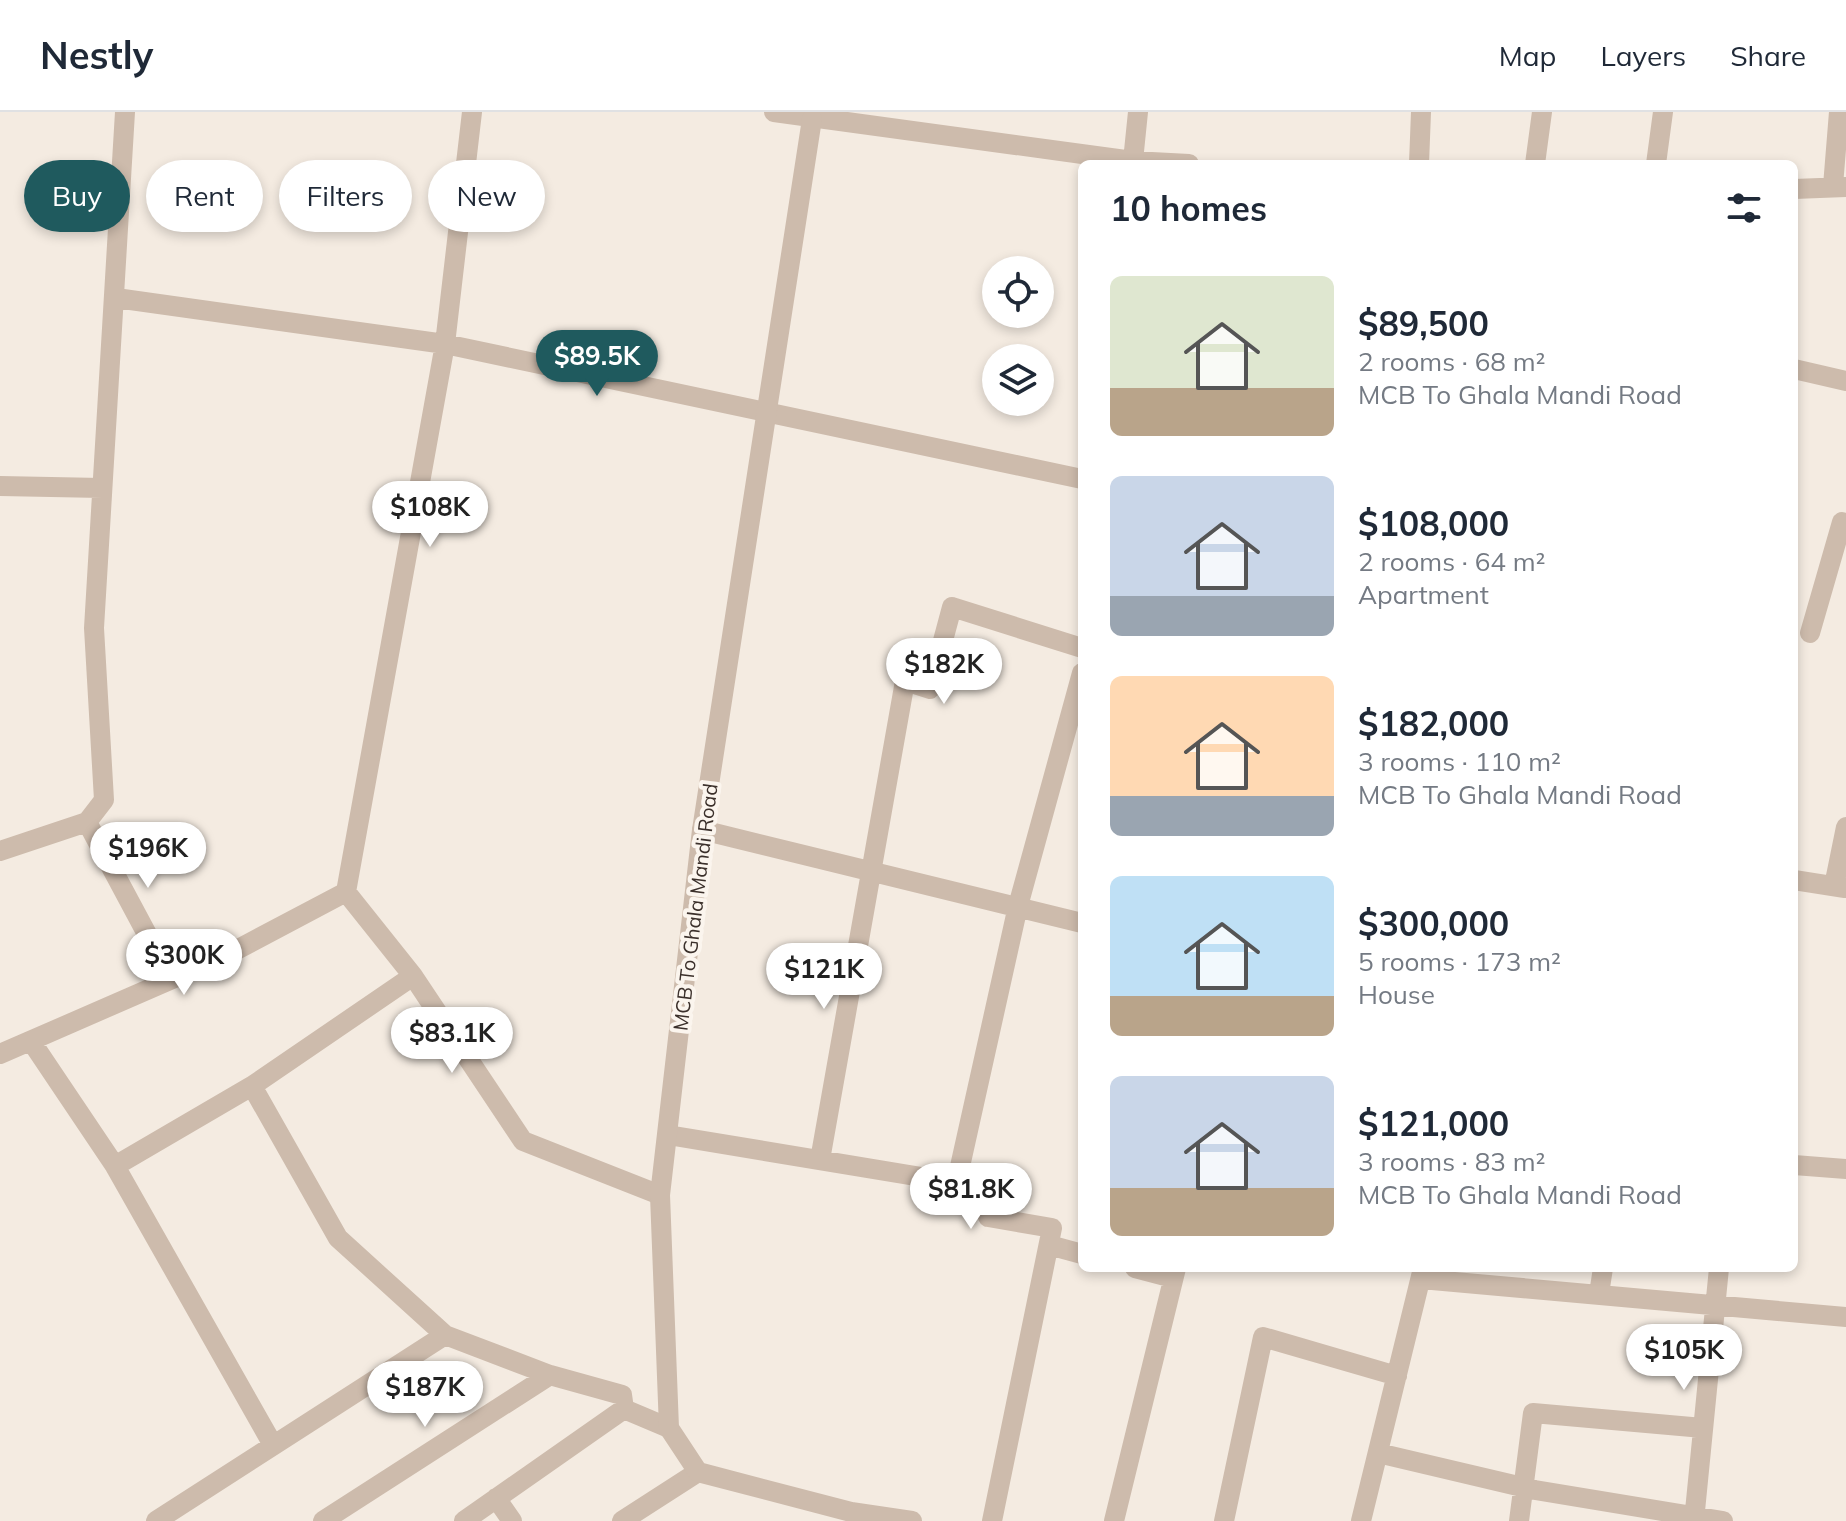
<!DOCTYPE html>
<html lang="en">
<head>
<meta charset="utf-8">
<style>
	:root { --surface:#fff; --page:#f2f2f3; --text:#1f2937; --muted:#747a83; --line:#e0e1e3; --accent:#1f5a5e }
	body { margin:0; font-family:Mulish,sans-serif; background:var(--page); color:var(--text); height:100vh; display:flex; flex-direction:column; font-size:30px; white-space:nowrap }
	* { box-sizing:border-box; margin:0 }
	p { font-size:26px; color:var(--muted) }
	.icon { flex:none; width:44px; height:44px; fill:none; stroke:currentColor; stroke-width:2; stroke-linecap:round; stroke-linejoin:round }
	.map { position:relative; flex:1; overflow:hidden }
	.panel { position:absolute; left:1078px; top:48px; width:720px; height:1112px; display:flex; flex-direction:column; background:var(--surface); border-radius:12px; box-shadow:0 4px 12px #0003 }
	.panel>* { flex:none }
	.guide { position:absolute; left:24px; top:48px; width:760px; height:72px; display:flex; gap:16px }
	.fabs { position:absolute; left:982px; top:144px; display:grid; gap:16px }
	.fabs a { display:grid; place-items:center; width:72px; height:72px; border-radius:50%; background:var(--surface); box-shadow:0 4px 12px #0003; font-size:40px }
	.price { position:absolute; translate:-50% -68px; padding:0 18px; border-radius:28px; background:#fff; color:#222; font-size:26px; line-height:52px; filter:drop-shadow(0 2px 4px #0008) }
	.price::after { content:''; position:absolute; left:50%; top:48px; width:24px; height:18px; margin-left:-12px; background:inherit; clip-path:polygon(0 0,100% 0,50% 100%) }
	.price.on { background:var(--accent); color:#fff }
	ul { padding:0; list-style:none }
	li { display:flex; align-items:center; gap:24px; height:200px; padding:0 32px }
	li span { display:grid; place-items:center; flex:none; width:224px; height:160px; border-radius:12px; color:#555 }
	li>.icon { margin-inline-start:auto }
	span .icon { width:96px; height:96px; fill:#fffc; stroke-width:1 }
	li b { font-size:34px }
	h2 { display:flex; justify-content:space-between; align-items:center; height:96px; padding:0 32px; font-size:34px }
	.tag { padding:0 28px; border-radius:36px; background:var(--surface); box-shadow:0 4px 12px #0003; font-size:28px; line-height:72px }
	.tag.on { background:var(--accent); color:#fff }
	header { display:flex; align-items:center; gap:48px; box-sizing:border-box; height:112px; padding:0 40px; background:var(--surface); border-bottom:2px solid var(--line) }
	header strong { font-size:38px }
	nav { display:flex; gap:44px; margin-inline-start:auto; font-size:28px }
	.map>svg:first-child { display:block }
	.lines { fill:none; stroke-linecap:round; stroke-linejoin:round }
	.minor { stroke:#cdbbac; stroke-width:20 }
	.tertiary { stroke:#cdbbac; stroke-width:20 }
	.labels { text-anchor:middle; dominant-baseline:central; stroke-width:8; stroke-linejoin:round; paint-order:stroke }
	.street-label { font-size:20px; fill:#3b302b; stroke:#fbf5ee }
</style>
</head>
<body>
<header>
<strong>Nestly</strong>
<nav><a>Map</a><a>Layers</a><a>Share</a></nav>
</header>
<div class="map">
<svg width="1846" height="1409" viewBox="0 0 1846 1409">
	<rect width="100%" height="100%" fill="#f4ebe1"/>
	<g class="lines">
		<path class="minor" d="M 774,0 L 1133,49 L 1189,52
			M 1133,49 L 1138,0
			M 1419,52 L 1421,0
			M 1535,52 L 1542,0
			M 1656,52 L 1663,0
			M 1833,74 L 1839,0
			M 1794,77 L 1846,75
			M 116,186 L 445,232 L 1082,367
			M 1794,257 L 1846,269
			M 0,374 L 102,376
			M 1810,521 L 1842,410
			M 87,710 L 171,867
			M 702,718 L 1082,811
			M 0,739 L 87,710 L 104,688 L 94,516 L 125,0
			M 1794,768 L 1845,776
			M 1834,774 L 1846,715
			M 413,864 L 346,780 L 445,232 L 472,0
			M 31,929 L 115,1054
			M 0,942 L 225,844 L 346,780
			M 252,974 L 413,864 L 523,1029 L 660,1083
			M 668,1023 L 1000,1078 L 988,1105 L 1052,1116 L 992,1409
			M 820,1048 L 905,569 L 930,577 L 952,495 L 1082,536
			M 1794,1053 L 1846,1057
			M 957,1068 L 1018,794 L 1082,561
			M 1049,1133 L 1082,1142
			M 1135,1156 L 1173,1166
			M 1421,1167 L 1846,1205
			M 1599,1182 L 1603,1156
			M 273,1333 L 115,1054 L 252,974 L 338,1126 L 445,1223 L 550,1263 L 622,1283 L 624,1297
			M 1378,1341 L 1535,1378 L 1723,1409
			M 496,1386 L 512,1409
			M 156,1409 L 445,1223
			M 323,1409 L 550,1263
			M 464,1409 L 624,1297 L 669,1316
			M 622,1409 L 698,1360
			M 1114,1409 L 1176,1156
			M 1224,1409 L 1263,1225 L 1397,1264
			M 1361,1409 L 1423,1156
			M 1519,1409 L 1533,1301 L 1703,1316
			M 1694,1409 L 1719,1156"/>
		<path class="tertiary" d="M 812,7 L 702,718 L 660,1083 L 669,1316 L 698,1360 L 851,1400 L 912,1409"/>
	</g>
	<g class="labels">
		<g class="street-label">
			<text transform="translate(695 795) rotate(-83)">MCB To Ghala Mandi Road</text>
		</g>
	</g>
</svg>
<div class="fabs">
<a><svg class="icon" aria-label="locate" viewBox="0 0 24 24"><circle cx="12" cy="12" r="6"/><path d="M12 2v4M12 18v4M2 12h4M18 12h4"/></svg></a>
<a><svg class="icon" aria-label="layers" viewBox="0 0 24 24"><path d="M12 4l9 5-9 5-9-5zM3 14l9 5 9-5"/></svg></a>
</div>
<b class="price on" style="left:597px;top:286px">$89.5K</b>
<b class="price" style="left:430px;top:437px">$108K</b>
<b class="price" style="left:944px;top:594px">$182K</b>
<b class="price" style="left:148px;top:778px">$196K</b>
<b class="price" style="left:184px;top:885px">$300K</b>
<b class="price" style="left:824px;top:899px">$121K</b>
<b class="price" style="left:452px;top:963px">$83.1K</b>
<b class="price" style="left:971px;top:1119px">$81.8K</b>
<b class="price" style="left:1684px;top:1280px">$105K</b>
<b class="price" style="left:425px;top:1317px">$187K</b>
<div class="guide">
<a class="tag on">Buy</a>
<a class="tag">Rent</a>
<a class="tag">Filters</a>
<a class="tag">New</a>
</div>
<section class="panel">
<h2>10 homes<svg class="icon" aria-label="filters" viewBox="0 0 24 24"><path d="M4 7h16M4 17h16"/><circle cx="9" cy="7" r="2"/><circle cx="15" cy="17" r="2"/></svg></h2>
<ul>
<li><span style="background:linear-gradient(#dfe7d0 70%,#b9a48a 0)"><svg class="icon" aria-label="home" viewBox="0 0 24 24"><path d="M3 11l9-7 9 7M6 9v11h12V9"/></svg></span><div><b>$89,500</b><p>2 rooms · 68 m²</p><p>MCB To Ghala Mandi Road</p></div></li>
<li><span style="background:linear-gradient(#c9d6e8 75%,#9aa5b1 0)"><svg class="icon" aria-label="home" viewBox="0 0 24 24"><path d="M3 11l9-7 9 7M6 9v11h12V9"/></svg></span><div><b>$108,000</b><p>2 rooms · 64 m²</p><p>Apartment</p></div></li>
<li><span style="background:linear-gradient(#ffd9b3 75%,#9aa5b1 0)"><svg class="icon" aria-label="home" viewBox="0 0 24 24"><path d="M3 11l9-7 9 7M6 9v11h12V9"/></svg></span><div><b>$182,000</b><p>3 rooms · 110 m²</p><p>MCB To Ghala Mandi Road</p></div></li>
<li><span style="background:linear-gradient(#bfe0f5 75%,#b9a48a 0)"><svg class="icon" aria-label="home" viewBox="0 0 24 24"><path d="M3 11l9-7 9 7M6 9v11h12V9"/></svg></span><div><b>$300,000</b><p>5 rooms · 173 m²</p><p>House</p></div></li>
<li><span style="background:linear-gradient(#c9d6e8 70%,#b9a48a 0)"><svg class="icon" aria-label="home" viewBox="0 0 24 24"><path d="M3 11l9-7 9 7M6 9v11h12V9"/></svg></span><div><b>$121,000</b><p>3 rooms · 83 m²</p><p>MCB To Ghala Mandi Road</p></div></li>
</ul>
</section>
</div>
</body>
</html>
